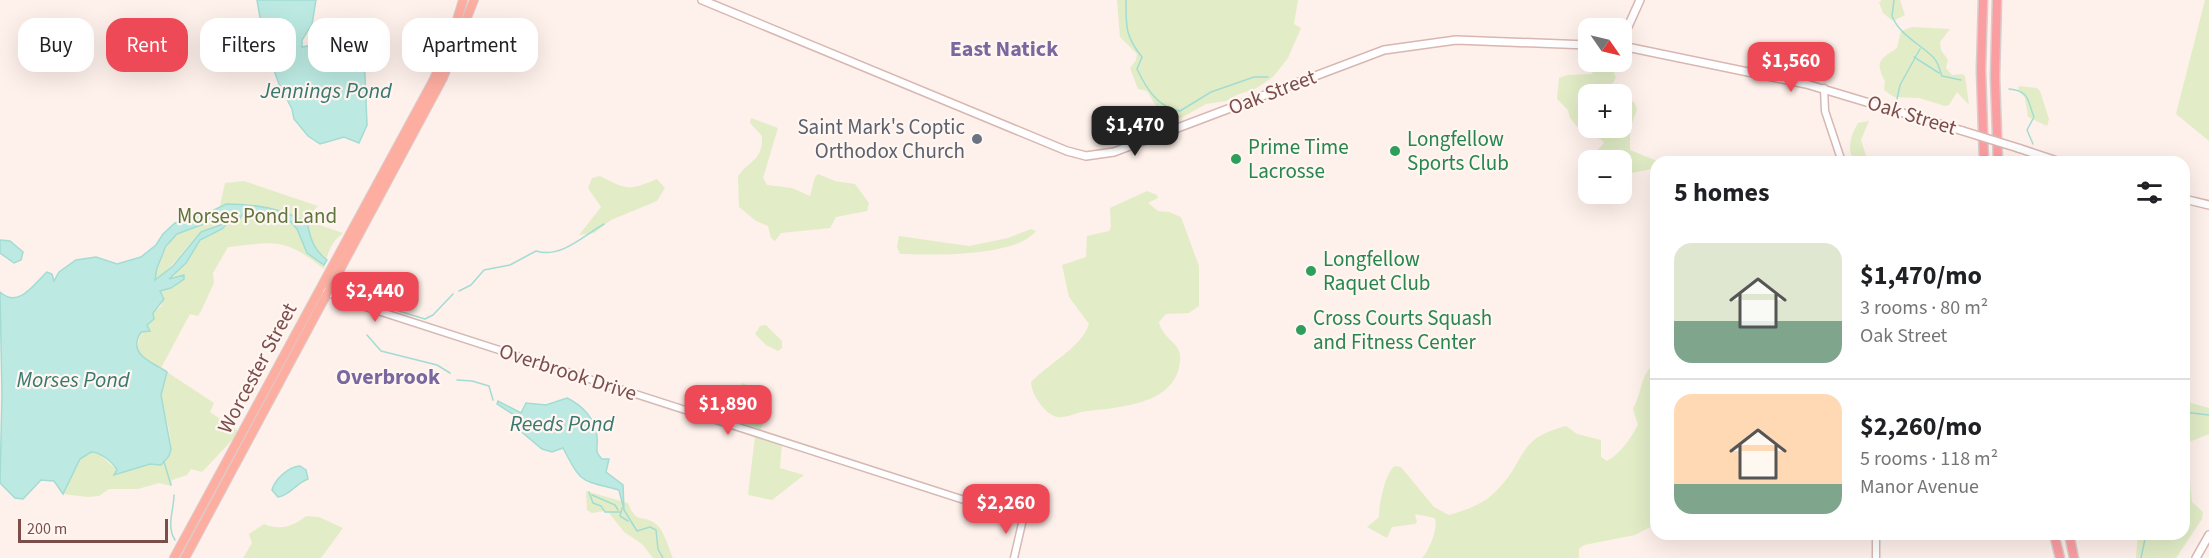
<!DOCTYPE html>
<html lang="en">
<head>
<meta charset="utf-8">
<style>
	:root { --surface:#fff; --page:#f6f6f6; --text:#202124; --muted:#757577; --line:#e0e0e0; --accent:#ee4957 }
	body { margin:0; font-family:"Source Sans 3",sans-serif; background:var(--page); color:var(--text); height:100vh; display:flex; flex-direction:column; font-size:22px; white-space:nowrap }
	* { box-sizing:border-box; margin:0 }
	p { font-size:20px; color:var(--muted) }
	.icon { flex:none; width:33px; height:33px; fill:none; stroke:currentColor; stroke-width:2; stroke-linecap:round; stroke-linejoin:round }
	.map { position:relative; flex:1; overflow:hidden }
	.details { position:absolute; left:1650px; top:156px; width:540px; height:384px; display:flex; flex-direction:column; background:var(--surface); border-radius:18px; box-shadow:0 6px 24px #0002 }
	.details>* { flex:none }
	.guide { position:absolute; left:18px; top:18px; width:570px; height:54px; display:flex; gap:12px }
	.needle { width:39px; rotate:124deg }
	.tools { position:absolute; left:1578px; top:18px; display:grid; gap:12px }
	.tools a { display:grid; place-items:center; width:54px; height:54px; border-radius:12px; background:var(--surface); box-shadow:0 6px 24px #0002; font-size:30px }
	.scale { position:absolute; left:18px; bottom:15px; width:150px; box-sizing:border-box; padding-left:6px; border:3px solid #7b4d4b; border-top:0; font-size:16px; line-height:21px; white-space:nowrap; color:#7b4d4b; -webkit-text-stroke:4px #fff6f2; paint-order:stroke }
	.price { position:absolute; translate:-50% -51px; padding:0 14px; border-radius:12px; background:var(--accent); color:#fff; font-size:20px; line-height:39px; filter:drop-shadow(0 2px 3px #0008) }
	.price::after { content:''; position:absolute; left:50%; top:36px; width:18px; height:14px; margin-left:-9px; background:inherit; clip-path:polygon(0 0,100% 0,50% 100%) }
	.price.current { background:#222; color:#fff }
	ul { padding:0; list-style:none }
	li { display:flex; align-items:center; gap:18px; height:150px; padding:0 24px }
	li+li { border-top:2px solid var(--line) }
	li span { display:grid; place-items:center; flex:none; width:168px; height:120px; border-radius:18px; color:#555 }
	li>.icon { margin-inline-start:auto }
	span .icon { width:72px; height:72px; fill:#fffc; stroke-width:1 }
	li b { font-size:26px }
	h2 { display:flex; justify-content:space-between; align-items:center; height:72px; padding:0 24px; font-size:26px }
	.pill { padding:0 21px; border-radius:18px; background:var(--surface); box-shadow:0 6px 24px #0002; font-size:21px; line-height:54px }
	.pill.current { background:var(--accent); color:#fff }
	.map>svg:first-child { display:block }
	.green { fill:#e2edc7 }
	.water { fill:#bceae2; stroke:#a2dcd3; stroke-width:1.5 }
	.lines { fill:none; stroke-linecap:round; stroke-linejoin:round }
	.stream { stroke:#a2dcd3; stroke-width:1.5 }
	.tertiary-casing { stroke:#d6b8b4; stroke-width:9 }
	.secondary-casing { stroke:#d9b6b1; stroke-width:10 }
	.trunk-casing { stroke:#dacdcd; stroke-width:10 }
	.motorway-casing { stroke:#dacdcd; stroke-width:11 }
	.tertiary { stroke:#fff; stroke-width:6 }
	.secondary { stroke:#fff; stroke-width:7 }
	.trunk { stroke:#fdaea1; stroke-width:8 }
	.motorway { stroke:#fb9ea2; stroke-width:8 }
	.secondary-bridge-casing { stroke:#d9b6b1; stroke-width:10; stroke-linecap:butt }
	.secondary-bridge { stroke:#fff; stroke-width:7 }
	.worship-dot { fill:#6b7280; stroke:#fff6f2; stroke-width:2 }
	.leisure-dot { fill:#2e9e5b; stroke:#fff6f2; stroke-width:2 }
	.labels { text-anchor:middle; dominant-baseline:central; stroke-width:4.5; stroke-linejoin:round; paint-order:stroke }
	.street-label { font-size:21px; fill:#7b4d4b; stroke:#fff6f2 }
	.worship-label { font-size:21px; fill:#5b616d; stroke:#fff6f2; text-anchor:end }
	.leisure-label { font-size:21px; fill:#27864d; stroke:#fff6f2; text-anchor:start }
	.park-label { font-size:21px; fill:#5f753c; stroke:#fff6f2 }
	.neighbourhood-label { font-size:22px; font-weight:bold; fill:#7a679e; stroke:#fff6f2 }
	.water-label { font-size:22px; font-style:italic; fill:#3a7970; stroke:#fff6f2 }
</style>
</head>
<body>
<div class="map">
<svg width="2209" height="558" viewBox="0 0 2209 558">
	<rect width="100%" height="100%" fill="#fef0ea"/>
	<path class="green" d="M 1117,0 L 1298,0 L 1294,24 L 1301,28 L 1288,58 L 1273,77 L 1255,89 L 1239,94 L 1226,101 L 1206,104 L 1181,118 L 1156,106 L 1147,91 L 1138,89 L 1130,68 L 1136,60 L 1137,54 L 1120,37 Z
		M 1882,0 L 1900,0 L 1905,15 L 1893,21 L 1883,13 L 1879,2 Z
		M 2205,0 L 2209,0 L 2209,141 L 2176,114 Z
		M 1912,27 L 1950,29 L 1940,42 L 1941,50 L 1948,60 L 1946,68 L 1952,75 L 1962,74 L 1965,76 L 1969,105 L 1957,92 L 1949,105 L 1945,106 L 1919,98 L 1894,97 L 1884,90 L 1885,81 C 1875,62 1879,60 1897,48 L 1901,31 Z
		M 1597,62 L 1610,62 L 1616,78 L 1612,84 L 1613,94 L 1588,94 L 1588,128 L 1622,128 L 1622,99 L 1634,102 L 1637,109 L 1630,129 L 1630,150 L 1660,162 L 1656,162 L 1656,168 L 1623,175 L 1622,160 L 1600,160 L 1593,155 L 1604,143 L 1602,140 L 1579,129 L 1570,118 L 1568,110 L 1557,99 L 1559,78 L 1568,75 L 1592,74 Z
		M 2019,86 L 2037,88 L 2040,91 L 2049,119 L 2047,126 L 2028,117 L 2025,98 L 2018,90 Z
		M 751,118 L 778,128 L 763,178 L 767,185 L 792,188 L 810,196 L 815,177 L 818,174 L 835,181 L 855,184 L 869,203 L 867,211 L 836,217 L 830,228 L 781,233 L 775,241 L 771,238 L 768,226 L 756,221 L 739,207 L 738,176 C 751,159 763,160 762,136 L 750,123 Z
		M 1869,121 L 1861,140 L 1868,162 L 1854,162 C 1847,147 1850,137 1858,123 Z
		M 600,176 C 628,190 628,191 657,179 L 665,188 L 657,201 L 611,220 L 594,233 L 579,235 L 601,207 L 588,188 L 592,178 Z
		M 244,181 L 318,206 L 304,220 L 343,233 C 331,242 327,254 324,269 C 283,237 277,242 228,247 L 213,273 L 214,283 L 201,311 L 198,316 L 190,314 L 161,368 C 129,363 134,333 154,319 L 153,313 L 161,306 L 164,296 L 159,291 L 171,288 L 184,279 L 183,275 L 169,280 L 186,263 L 201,240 L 222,229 L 226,222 C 216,228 204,229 195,238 C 181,253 172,268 155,280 L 157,268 L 170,240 L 183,231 L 217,219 L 225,183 Z
		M 1147,191 L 1157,195 L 1158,198 L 1148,203 L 1158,211 L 1169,212 L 1181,217 L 1199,266 L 1199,306 L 1189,313 L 1166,314 L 1159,322 C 1162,339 1183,343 1180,361 C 1176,407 1115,407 1081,412 C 1074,414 1065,418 1058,417 C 1045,415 1031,394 1031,382 C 1048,364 1082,347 1089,324 L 1069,297 L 1062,265 L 1086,257 L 1087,236 L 1109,231 L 1111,227 L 1110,208 Z
		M 1031,229 L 1036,231 C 1016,257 931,255 900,254 L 897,247 L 899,236 L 969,246 L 1008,238 Z
		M 766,325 L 782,341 L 782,348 L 778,351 L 766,345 L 755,334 L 760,326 Z
		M 1656,362 L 1656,523 L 1654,525 L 1635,535 L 1584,545 L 1579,549 L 1579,558 L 1422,558 C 1430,550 1438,528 1435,518 L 1415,514 L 1417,522 L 1415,524 L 1392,527 L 1387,538 L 1367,527 L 1379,517 C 1379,505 1385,472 1395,466 L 1401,467 L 1434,507 L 1449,515 C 1467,510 1486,503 1499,488 C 1527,459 1516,439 1566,426 L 1577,434 L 1601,440 L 1601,457 L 1607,461 C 1620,454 1631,438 1638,425 L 1633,409 C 1642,393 1640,374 1656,362 Z
		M 167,372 L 214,403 L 210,412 L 238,431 L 235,437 L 202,472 L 191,469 L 187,475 L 172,480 L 171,486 L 159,483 L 138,489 L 109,489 L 99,496 L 88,497 L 63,494 L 80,459 L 91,452 L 99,454 L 117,470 L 115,475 L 150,464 L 158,465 C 185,454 160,411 161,390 C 162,384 165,378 167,372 Z
		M 742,383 L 766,392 L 761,408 L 766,410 L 761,430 L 730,420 Z
		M 2184,401 L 2209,408 L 2209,434 L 2184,444 Z
		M 755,436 L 782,444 L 780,468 L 804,475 L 772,500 L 748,495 Z
		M 2184,451 L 2187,455 L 2192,502 L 2203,512 L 2202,519 L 2176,558 L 2136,558 L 2138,534 L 2184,534 Z
		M 586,491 L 628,503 C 636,525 643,514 656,524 C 664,530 669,549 673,558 L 653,558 L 642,544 L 624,532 L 609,513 L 604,511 L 592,513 L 587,510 Z
		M 306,516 L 319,517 L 343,528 L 321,558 L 243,558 L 252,543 L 249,534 L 264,524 C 279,531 295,526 306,516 Z"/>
	<path class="water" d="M 257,0 L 316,0 L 312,24 L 302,40 L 302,47 L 312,45 L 337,52 L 361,48 L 364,52 L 367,125 L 359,143 L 344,137 L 320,144 L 308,136 L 294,119 L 292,109 L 279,84 L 265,46 Z
		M 226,204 C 250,204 280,208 301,220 L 306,219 C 310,234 311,248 327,260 L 324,265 L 307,253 L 297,229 L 291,222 L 243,213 L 237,224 L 238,216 L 225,216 L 177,234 L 166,246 L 157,268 L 155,280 L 173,266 L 201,232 L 229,222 L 222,229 L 200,240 L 186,263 L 169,279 L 184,275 L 184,279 L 171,288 L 160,291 L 164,299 L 153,313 L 154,319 L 147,325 L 150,331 L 141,332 C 126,355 154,363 167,372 L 161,395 L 171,449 L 169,456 L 161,465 L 150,464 L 114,475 L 117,470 C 113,462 100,452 91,452 L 80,459 L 63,494 L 54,481 L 41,480 L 23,499 L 15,498 L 0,483 L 2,394 L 0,292 C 19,309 34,284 47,272 L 52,274 L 54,281 L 59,272 L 76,260 L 96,257 L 117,264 L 141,257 L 156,245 L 163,234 L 175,223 L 206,214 Z
		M 0,240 L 10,241 L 23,252 L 21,260 L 14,263 L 0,253 Z
		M 567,398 C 582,405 597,420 597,438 C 598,447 594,452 602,459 L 609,459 L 606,472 L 623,485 L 624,510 L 619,490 C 580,480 582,484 563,448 L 552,452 L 542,449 L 518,429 L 519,418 L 497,404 L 498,401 L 521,413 L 526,403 L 546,405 Z
		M 300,466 L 306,470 L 308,479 C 296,483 291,495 278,497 L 272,490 C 275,479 288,467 300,466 Z"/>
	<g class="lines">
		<path class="stream" d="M 1126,0 C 1126,26 1125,36 1142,57 L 1137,69 C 1146,88 1158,108 1180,111 L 1211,92 L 1254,77 L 1268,77
			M 1894,0 L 1892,16 C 1899,34 1918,43 1932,56 C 1939,62 1939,69 1942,76 L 1961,80
			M 1914,57 L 1939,73
			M 2009,89 C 2030,91 2027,100 2034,117 L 2027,130 L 2033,144
			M 1897,99 L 1900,85 L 1920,49
			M 459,291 L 471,285 L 484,270 L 510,265 L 536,251 C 561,259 584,235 604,224
			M 389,308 L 425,319 L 433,315 L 453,294
			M 367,335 L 381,351 L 437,365 L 450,373
			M 457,380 L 472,381 L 489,386 L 493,400
			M 2184,412 L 2209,415
			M 2184,430 L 2188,436 L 2184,449
			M 164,462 L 171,485
			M 589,492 L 593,503 L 601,506 L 605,512 L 621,512
			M 174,495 C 174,510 166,526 175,540
			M 592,495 L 615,505 L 618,510
			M 622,508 L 620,516 L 628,521
			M 624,510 L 637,531 L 650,527 L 656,530 L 658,549 L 663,558
			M 2141,558 L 2146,534"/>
		<defs>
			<path id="tertiary" d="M 1824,88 L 1825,111 L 1842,162
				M 326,291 L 341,299 L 1023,519 L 1014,558
				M 1876,558 L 1876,534"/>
			<path id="secondary" d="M 702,0 L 1067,151 L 1086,156 L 1114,152 L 1384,50 L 1456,40 L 1588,45
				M 1622,40 L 1640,0
				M 1622,46 L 1806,84 L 1963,131
				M 2018,148 L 2060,162
				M 2184,199 L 2209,205
				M 2196,558 L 2209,535"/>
			<path id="trunk" d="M 174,558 L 433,81 L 450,43 L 463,0
				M 185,558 L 443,78 L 474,0"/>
			<path id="motorway" d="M 1983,0 L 1981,70 L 1984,162
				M 1997,0 L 1995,77 L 1998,162
				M 2054,534 L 2060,558
				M 2069,534 L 2074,558"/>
		</defs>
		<use href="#tertiary" class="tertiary-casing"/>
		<use href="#secondary" class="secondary-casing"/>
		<use href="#trunk" class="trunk-casing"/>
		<use href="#motorway" class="motorway-casing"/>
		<use href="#tertiary" class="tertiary"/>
		<use href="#secondary" class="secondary"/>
		<use href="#trunk" class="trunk"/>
		<use href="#motorway" class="motorway"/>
		<defs>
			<path id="secondary-bridge" d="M 1963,131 L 2018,148"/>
		</defs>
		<use href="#secondary-bridge" class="secondary-bridge-casing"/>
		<use href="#secondary-bridge" class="secondary-bridge"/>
	</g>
	<circle class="worship-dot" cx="977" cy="139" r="6"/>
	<g class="leisure-dot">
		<circle cx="1395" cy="151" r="6"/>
		<circle cx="1236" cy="159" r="6"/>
		<circle cx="1311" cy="271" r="6"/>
		<circle cx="1301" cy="330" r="6"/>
	</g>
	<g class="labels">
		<g class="street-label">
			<text transform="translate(1272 92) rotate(-21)">Oak Street</text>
			<text transform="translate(1912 115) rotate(17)">Oak Street</text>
			<text transform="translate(257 368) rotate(-62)">Worcester Street</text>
			<text transform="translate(568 372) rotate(18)">Overbrook Drive</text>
		</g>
		<g class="worship-label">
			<text x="965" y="127">Saint Mark's Coptic<tspan x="965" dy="24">Orthodox Church</tspan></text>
		</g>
		<g class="leisure-label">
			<text x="1407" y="139">Longfellow<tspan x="1407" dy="24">Sports Club</tspan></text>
			<text x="1248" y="147">Prime Time<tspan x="1248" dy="24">Lacrosse</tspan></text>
			<text x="1323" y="259">Longfellow<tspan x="1323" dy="24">Raquet Club</tspan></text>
			<text x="1313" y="318">Cross Courts Squash<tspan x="1313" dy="24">and Fitness Center</tspan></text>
		</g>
		<g class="park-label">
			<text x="257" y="216">Morses Pond Land</text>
		</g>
		<g class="neighbourhood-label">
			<text x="1004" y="49">East Natick</text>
			<text x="388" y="377">Overbrook</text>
		</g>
		<g class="water-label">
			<text x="326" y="91">Jennings Pond</text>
			<text x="73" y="380">Morses Pond</text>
			<text x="562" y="424">Reeds Pond</text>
		</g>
	</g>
</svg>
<div class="tools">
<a><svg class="needle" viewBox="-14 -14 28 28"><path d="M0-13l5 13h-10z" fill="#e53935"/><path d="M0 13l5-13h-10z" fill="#757577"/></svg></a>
<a>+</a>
<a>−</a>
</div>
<div class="scale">200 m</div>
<b class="price" style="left:1791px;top:93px">$1,560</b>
<b class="price current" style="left:1135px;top:157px">$1,470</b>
<b class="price" style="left:375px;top:323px">$2,440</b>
<b class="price" style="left:728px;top:436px">$1,890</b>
<b class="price" style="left:1006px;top:535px">$2,260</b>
<div class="guide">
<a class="pill">Buy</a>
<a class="pill current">Rent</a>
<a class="pill">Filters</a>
<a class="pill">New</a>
<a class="pill">Apartment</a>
</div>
<section class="details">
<h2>5 homes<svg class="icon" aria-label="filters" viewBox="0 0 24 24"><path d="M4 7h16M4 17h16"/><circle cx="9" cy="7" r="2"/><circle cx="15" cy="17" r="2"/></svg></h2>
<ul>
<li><span style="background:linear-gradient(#dfe7d0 65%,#7fa58c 0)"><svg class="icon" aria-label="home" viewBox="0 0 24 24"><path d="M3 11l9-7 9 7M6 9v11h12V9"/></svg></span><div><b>$1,470/mo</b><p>3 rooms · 80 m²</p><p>Oak Street</p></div></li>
<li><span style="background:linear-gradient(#ffd9b3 75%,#7fa58c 0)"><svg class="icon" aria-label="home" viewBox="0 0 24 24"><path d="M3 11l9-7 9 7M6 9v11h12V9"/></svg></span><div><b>$2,260/mo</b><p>5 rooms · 118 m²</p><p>Manor Avenue</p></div></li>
</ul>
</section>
</div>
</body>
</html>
